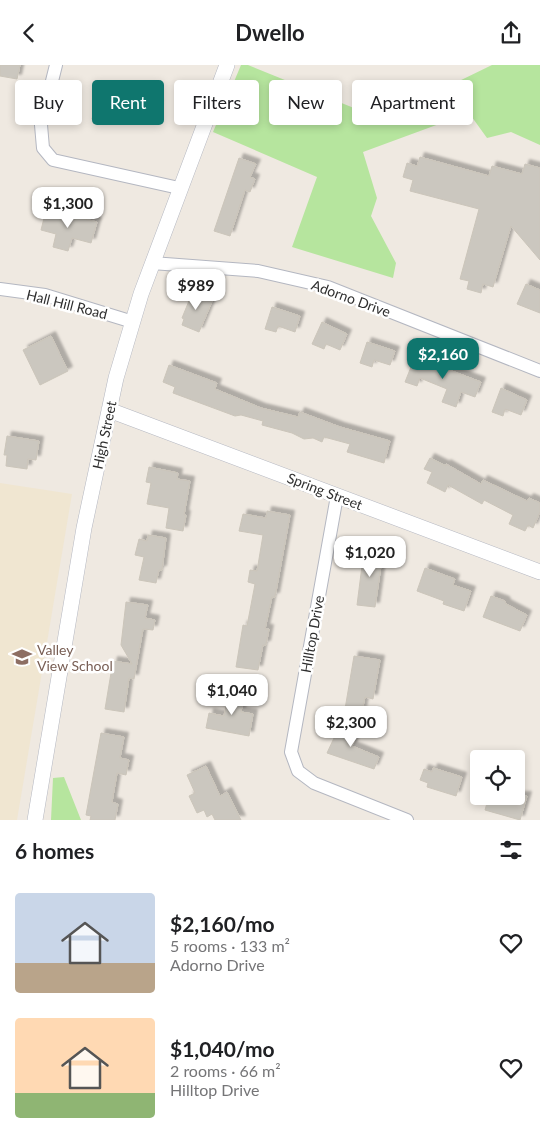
<!DOCTYPE html>
<html lang="en">
<head>
<meta charset="utf-8">
<style>
	:root { --surface:#fff; --page:#f6f6f6; --text:#202124; --muted:#757577; --accent:#0f766e }
	body { margin:0; font-family:Lato,sans-serif; background:var(--page); color:var(--text); height:100vh; display:flex; flex-direction:column; font-size:19px; white-space:nowrap }
	* { box-sizing:border-box; margin:0 }
	p { font-size:16px; color:var(--muted) }
	.icon { flex:none; width:28px; height:28px; fill:none; stroke:currentColor; stroke-width:2; stroke-linecap:round; stroke-linejoin:round }
	.map { position:relative; height:755px; overflow:hidden }
	.drawer { display:flex; flex-direction:column; background:var(--surface); flex:1 }
	.drawer>* { flex:none }
	.banner { position:absolute; left:15px; top:15px; width:510px; height:45px; display:flex; gap:10px }
	.buttons { position:absolute; left:470px; top:685px; display:grid; gap:10px }
	.buttons a { display:grid; place-items:center; width:55px; height:55px; border-radius:5px; background:var(--surface); box-shadow:0 2px 8px #0003; font-size:25px }
	.price { position:absolute; translate:-50% -42px; padding:0 11px; border-radius:10px; background:#fff; color:#222; font-size:16px; line-height:32px; filter:drop-shadow(0 1px 2px #0008) }
	.price::after { content:''; position:absolute; left:50%; top:30px; width:15px; height:11px; margin-left:-8px; background:inherit; clip-path:polygon(0 0,100% 0,50% 100%) }
	.price.current { background:var(--accent); color:#fff }
	ul { padding:0; list-style:none }
	li { display:flex; align-items:center; gap:15px; height:125px; padding:0 15px }
	li span { display:grid; place-items:center; flex:none; width:140px; height:100px; border-radius:5px; color:#555 }
	li>.icon { margin-inline-start:auto }
	span .icon { width:60px; height:60px; fill:#fffc; stroke-width:1 }
	li b { font-size:21px }
	h2 { display:flex; justify-content:space-between; align-items:center; height:60px; padding:0 15px; font-size:21px }
	.pill { padding:0 18px; border-radius:5px; background:var(--surface); box-shadow:0 2px 8px #0003; font-size:18px; line-height:45px }
	.pill.current { background:var(--accent); color:#fff }
	header { display:flex; justify-content:space-between; align-items:center; height:65px; padding:0 15px; background:var(--surface); font-size:22px; font-weight:700 }
	.map>svg:first-child { display:block }
	.education { fill:#f0e6d1 }
	.green { fill:#b6e59e }
	.building { fill:#cbc7bf; stroke:#cbc5ba; filter:url(#shadow) }
	.lines { fill:none; stroke-linecap:round; stroke-linejoin:round }
	.minor-casing { stroke:#b4b7c1; stroke-width:14 }
	.tertiary-casing { stroke:#b4b7c1; stroke-width:16 }
	.minor { stroke:#fff; stroke-width:12 }
	.tertiary { stroke:#fff; stroke-width:15 }
	.labels { text-anchor:middle; dominant-baseline:central; stroke-width:5; stroke-linejoin:round; paint-order:stroke }
	.street-label { font-size:14px; fill:#2e2e2e; stroke:#fff }
	.education-label { font-size:14px; fill:#785e54; stroke:#fff; text-anchor:start }
</style>
</head>
<body>
<header><svg class="icon" aria-label="back" viewBox="0 0 24 24"><path d="M15 5l-7 7 7 7"/></svg>Dwello<svg class="icon" aria-label="share" viewBox="0 0 24 24"><path d="M12 15V3M7 8l5-5 5 5M5 13v7h14v-7"/></svg></header>
<div class="map">
<svg width="540" height="755" viewBox="0 0 540 755">
	<defs>
		<filter id="shadow"><feDropShadow dx="4.5" dy="-4.5" stdDeviation="1" flood-color="#0004"/></filter>
	</defs>
	<rect width="100%" height="100%" fill="#efe9e1"/>
	<path class="education" d="M 0,418 L 72,429 L 17,755 L 0,755 Z"/>
	<path class="green" d="M 241,0 L 248,0 L 381,54 L 492,0 L 540,0 L 540,80 L 511,67 L 487,73 L 469,48 L 363,87 L 377,133 L 371,151 L 396,198 L 393,213 L 292,182 L 317,112 L 213,67 Z
		M 64,712 L 81,755 L 51,755 L 53,713 Z"/>
	<path class="building" d="M 0,0 L 20,0 L 17,14 L 0,11 Z
		M 100,24 L 158,39 L 154,55 L 114,45 L 111,59 L 92,54 Z
		M 420,92 L 489,111 L 492,101 L 522,109 L 525,99 L 540,103 L 540,195 L 511,161 L 493,222 L 483,219 L 481,228 L 467,224 L 469,216 L 460,214 L 479,144 L 410,126 L 413,115 L 403,112 L 407,98 L 417,101 Z
		M 239,93 L 256,99 L 250,112 L 255,114 L 250,127 L 245,125 L 230,171 L 214,166 Z
		M 46,145 L 97,157 L 91,178 L 72,173 L 68,186 L 53,182 L 56,169 L 41,165 Z
		M 526,219 L 540,225 L 540,248 L 517,239 Z
		M 193,226 L 213,234 L 199,267 L 182,260 L 184,254 L 182,253 Z
		M 272,242 L 300,251 L 295,267 L 278,261 L 276,267 L 265,264 Z
		M 322,257 L 347,269 L 340,285 L 326,279 L 324,284 L 312,279 Z
		M 51,271 L 68,306 L 40,320 L 23,285 Z
		M 367,277 L 395,286 L 390,300 L 374,295 L 372,302 L 360,298 Z
		M 415,292 L 481,317 L 475,332 L 461,327 L 456,342 L 442,337 L 447,324 L 420,313 L 417,321 L 405,317 Z
		M 169,300 L 217,318 L 215,324 L 261,343 L 298,352 L 300,347 L 340,362 L 390,376 L 384,398 L 347,387 L 350,379 L 324,372 L 322,377 L 313,373 L 304,374 L 292,368 L 262,360 L 263,356 L 241,350 L 235,351 L 173,328 L 175,322 L 163,317 Z
		M 501,323 L 527,335 L 521,350 L 505,344 L 503,351 L 492,347 Z
		M 7,371 L 39,376 L 36,395 L 28,394 L 27,404 L 6,401 L 7,390 L 4,390 Z
		M 430,393 L 446,401 L 446,399 L 481,419 L 483,415 L 527,436 L 529,433 L 540,438 L 540,447 L 533,463 L 528,460 L 525,466 L 509,459 L 513,450 L 484,435 L 482,439 L 448,420 L 445,427 L 427,418 L 432,407 L 424,404 Z
		M 149,402 L 178,408 L 177,414 L 190,416 L 184,450 L 186,450 L 183,466 L 166,463 L 169,443 L 147,439 L 151,418 L 146,417 Z
		M 267,446 L 290,450 L 275,532 L 272,532 L 265,564 L 269,564 L 266,580 L 263,580 L 258,605 L 236,602 L 243,560 L 247,561 L 255,519 L 248,517 L 250,505 L 257,506 L 263,470 L 239,466 L 243,449 L 266,453 Z
		M 148,470 L 166,473 L 162,505 L 159,505 L 156,518 L 139,515 L 144,492 L 135,490 L 139,474 L 147,476 Z
		M 364,485 L 383,487 L 375,542 L 357,540 Z
		M 425,503 L 455,514 L 453,520 L 471,526 L 464,546 L 443,539 L 444,536 L 417,526 Z
		M 491,531 L 505,536 L 506,539 L 527,550 L 520,566 L 483,552 Z
		M 126,537 L 148,540 L 145,553 L 155,555 L 153,565 L 143,564 L 134,614 L 129,613 L 124,647 L 105,644 L 113,596 L 132,599 L 121,580 Z
		M 354,591 L 380,595 L 373,634 L 365,632 L 362,646 L 345,644 Z
		M 229,624 L 245,627 L 241,647 L 253,649 L 249,671 L 206,663 L 209,648 L 224,651 Z
		M 341,658 L 359,665 L 352,681 L 379,692 L 374,704 L 327,688 Z
		M 101,668 L 124,672 L 120,693 L 129,695 L 126,710 L 117,708 L 112,737 L 118,739 L 115,755 L 90,755 L 91,751 L 86,750 Z
		M 206,701 L 220,731 L 227,727 L 241,755 L 215,755 L 212,749 L 207,752 L 204,745 L 197,748 L 189,731 L 195,728 L 187,710 Z
		M 433,703 L 462,712 L 456,731 L 427,722 L 428,718 L 420,715 L 424,704 L 432,707 Z
		M 489,731 L 527,731 L 520,755 L 485,745 Z"/>
	<g class="lines">
		<defs>
			<path id="minor" d="M 56,0 L 41,60 L 43,83 L 53,95 L 179,123
				M 152,198 L 258,206 L 328,222 L 540,306
				M 0,224 L 45,230 L 133,257
				M 337,431 L 291,687 L 298,706 L 314,718 L 407,755"/>
			<path id="tertiary" d="M 109,345 L 540,507
				M 35,755 L 84,463 L 116,313 L 141,229 L 227,0"/>
		</defs>
		<use href="#minor" class="minor-casing"/>
		<use href="#tertiary" class="tertiary-casing"/>
		<use href="#minor" class="minor"/>
		<use href="#tertiary" class="tertiary"/>
	</g>
	<defs>
		<symbol id="school-bare" viewBox="-9 -9 18 18"><path d="M0-5L7-2L0 1L-7-2ZM-4 1L0 2.5L4 1V4Q0 6-4 4Z" fill="#8d6e63" stroke="#fff" stroke-width="2.5" paint-order="stroke"/></symbol>
	</defs>
	<g fill-rule="evenodd">
		<use href="#school-bare" x="8" y="578" width="28" height="28"/>
	</g>
	<g class="labels">
		<g class="street-label">
			<text transform="translate(351 233) rotate(20)">Adorno Drive</text>
			<text transform="translate(67 239) rotate(14)">Hall Hill Road</text>
			<text transform="translate(104 370) rotate(-78)">High Street</text>
			<text transform="translate(325 426) rotate(21)">Spring Street</text>
			<text transform="translate(312 569) rotate(-80)">Hilltop Drive</text>
		</g>
		<g class="education-label">
			<text x="37" y="584">Valley<tspan x="37" dy="16">View School</tspan></text>
		</g>
	</g>
</svg>
<div class="buttons">
<a><svg class="icon" aria-label="locate" viewBox="0 0 24 24"><circle cx="12" cy="12" r="6"/><path d="M12 2v4M12 18v4M2 12h4M18 12h4"/></svg></a>
</div>
<b class="price" style="left:68px;top:164px">$1,300</b>
<b class="price" style="left:196px;top:246px">$989</b>
<b class="price current" style="left:443px;top:315px">$2,160</b>
<b class="price" style="left:370px;top:513px">$1,020</b>
<b class="price" style="left:232px;top:651px">$1,040</b>
<b class="price" style="left:351px;top:683px">$2,300</b>
<div class="banner">
<a class="pill">Buy</a>
<a class="pill current">Rent</a>
<a class="pill">Filters</a>
<a class="pill">New</a>
<a class="pill">Apartment</a>
</div>
</div>
<section class="drawer">
<h2>6 homes<svg class="icon" aria-label="filters" viewBox="0 0 24 24"><path d="M4 7h16M4 17h16"/><circle cx="9" cy="7" r="2"/><circle cx="15" cy="17" r="2"/></svg></h2>
<ul>
<li><span style="background:linear-gradient(#c9d6e8 70%,#b9a48a 0)"><svg class="icon" aria-label="home" viewBox="0 0 24 24"><path d="M3 11l9-7 9 7M6 9v11h12V9"/></svg></span><div><b>$2,160/mo</b><p>5 rooms · 133 m²</p><p>Adorno Drive</p></div><svg class="icon" aria-label="heart" viewBox="0 0 24 24"><path d="M12 20l-8-8c-3-5 5-10 8-4 3-6 11-1 8 4z"/></svg></li>
<li><span style="background:linear-gradient(#ffd9b3 75%,#8fb573 0)"><svg class="icon" aria-label="home" viewBox="0 0 24 24"><path d="M3 11l9-7 9 7M6 9v11h12V9"/></svg></span><div><b>$1,040/mo</b><p>2 rooms · 66 m²</p><p>Hilltop Drive</p></div><svg class="icon" aria-label="heart" viewBox="0 0 24 24"><path d="M12 20l-8-8c-3-5 5-10 8-4 3-6 11-1 8 4z"/></svg></li>
</ul>
</section>
</body>
</html>
